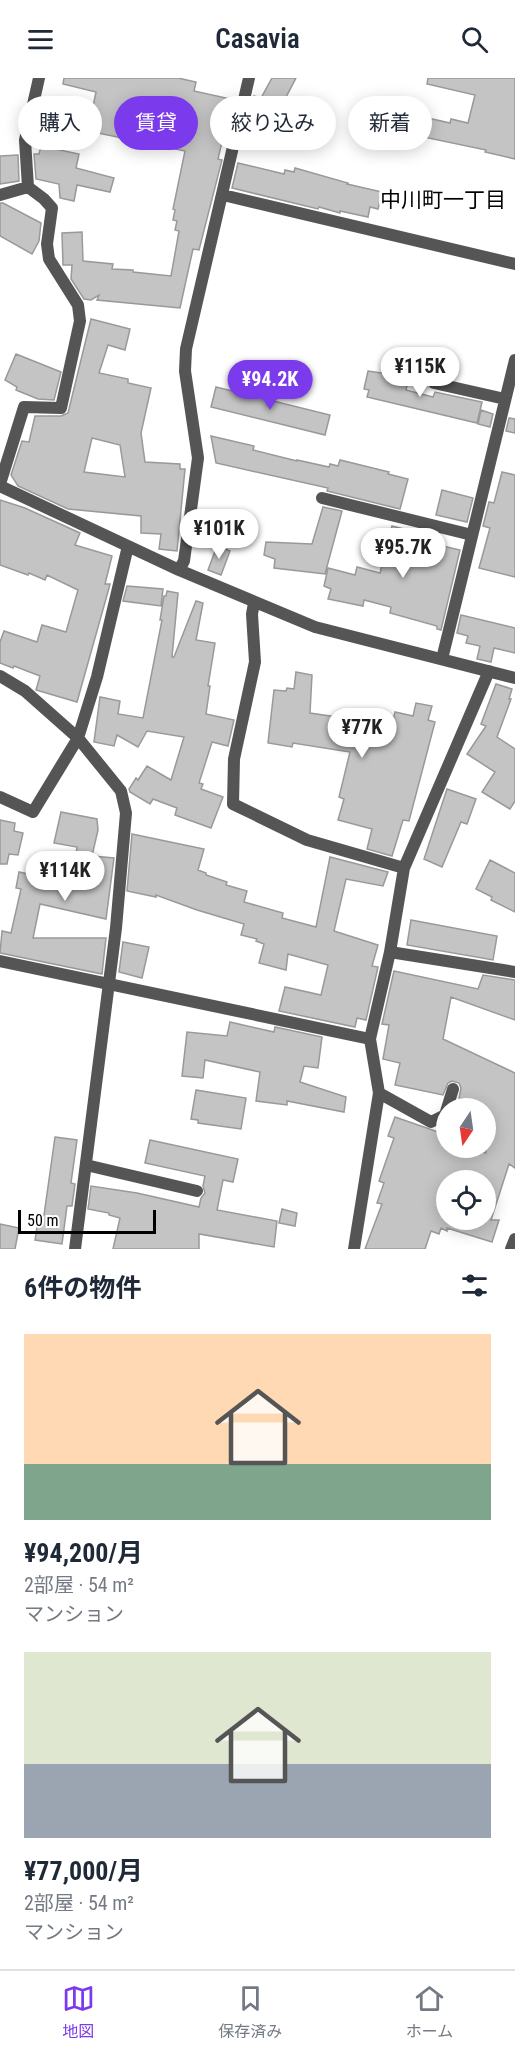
<!DOCTYPE html>
<html lang="ja">
<head>
<meta charset="utf-8">
<style>
	:root { --surface:#fff; --page:#f2f2f3; --text:#1f2937; --muted:#747a83; --line:#e0e1e3; --accent:#7c3aed }
	body { margin:0; font-family:"Roboto Condensed","Noto Sans JP",sans-serif; background:var(--page); color:var(--text); height:100vh; display:flex; flex-direction:column; font-size:22px; white-space:nowrap }
	* { box-sizing:border-box; margin:0 }
	p { font-size:20px; color:var(--muted) }
	.icon { flex:none; width:33px; height:33px; fill:none; stroke:currentColor; stroke-width:2; stroke-linecap:round; stroke-linejoin:round }
	.map { position:relative; height:1171px; overflow:hidden }
	.drawer { display:flex; flex-direction:column; background:var(--surface); flex:1 }
	.drawer>* { flex:none }
	.guide { position:absolute; left:18px; top:18px; width:480px; height:54px; display:flex; gap:12px }
	.needle { width:39px; rotate:193deg }
	.fabs { position:absolute; left:436px; top:1020px; display:grid; gap:12px }
	.fabs a { display:grid; place-items:center; width:60px; height:60px; border-radius:50%; background:var(--surface); box-shadow:0 3px 15px #0003; font-size:30px }
	.scale { position:absolute; left:18px; bottom:15px; width:138px; box-sizing:border-box; padding-left:6px; border:3px solid #000; border-top:0; font-size:16px; line-height:21px; white-space:nowrap; color:#000; -webkit-text-stroke:4px #fff; paint-order:stroke }
	.price { position:absolute; translate:-50% -51px; padding:0 14px; border-radius:21px; background:#fff; color:#222; font-size:20px; line-height:39px; filter:drop-shadow(0 2px 3px #0008) }
	.price::after { content:''; position:absolute; left:50%; top:36px; width:18px; height:14px; margin-left:-9px; background:inherit; clip-path:polygon(0 0,100% 0,50% 100%) }
	.price.current { background:var(--accent); color:#fff }
	ul { padding:0; list-style:none }
	li { display:grid; align-content:center; gap:12px; height:318px; padding:0 24px }
	li span { display:grid; place-items:center; height:186px; border-radius:0px; color:#555 }
	li>.icon { margin-inline-start:auto }
	span .icon { width:108px; height:108px; fill:#fffc; stroke-width:1 }
	li b { font-size:26px }
	h2 { display:flex; justify-content:space-between; align-items:center; height:72px; padding:0 24px; font-size:26px }
	.tag { padding:0 21px; border-radius:27px; background:var(--surface); box-shadow:0 3px 15px #0003; font-size:21px; line-height:54px }
	.tag.current { background:var(--accent); color:#fff }
	header { display:flex; justify-content:space-between; align-items:center; height:78px; padding:0 24px; background:var(--surface); font-size:27px; font-weight:600 }
	.tab-bar { display:flex; justify-content:space-around; align-items:center; height:84px; border-top:2px solid var(--line); background:var(--surface); font-size:16px; color:var(--muted) }
	.tab-bar a { display:grid; justify-items:center; gap:3px }
	.tab-bar .current { color:var(--accent) }
	.map>svg:first-child { display:block }
	.building { fill:#c4c4c4; stroke:#999; stroke-width:1.5; fill-rule:evenodd }
	.lines { fill:none; stroke-linecap:round; stroke-linejoin:round }
	.minor { stroke:#555; stroke-width:12 }
	.labels { text-anchor:middle; dominant-baseline:central; stroke-width:6; stroke-linejoin:round; paint-order:stroke }
	.neighbourhood-label { font-size:21px; fill:#000; stroke:#fff }
</style>
</head>
<body>
<header><svg class="icon" aria-label="menu" viewBox="0 0 24 24"><path d="M4 6h16M4 12h16M4 18h16"/></svg>Casavia<svg class="icon" aria-label="search" viewBox="0 0 24 24"><circle cx="10" cy="10" r="6"/><path d="M15 15l6 6"/></svg></header>
<div class="map">
<svg width="515" height="1171" viewBox="0 0 515 1171">
	<rect width="100%" height="100%" fill="#fff"/>
	<path class="building" d="M 64,0 L 178,0 L 196,4 L 194,13 L 235,22 L 229,47 L 226,47 L 218,81 L 222,82 L 199,172 L 193,171 L 180,230 L 97,222 L 99,217 L 91,222 L 84,221 L 71,201 L 72,187 L 63,187 L 62,155 L 82,154 L 83,183 L 113,186 L 112,191 L 133,192 L 133,194 L 171,198 L 179,153 L 175,152 L 177,143 L 173,142 L 175,132 L 173,131 L 185,73 L 88,53 L 96,14 L 63,6 Z
		M 272,0 L 296,0 L 282,27 L 291,29 L 290,32 L 311,37 L 304,63 L 263,53 L 262,56 L 246,51 L 254,18 L 261,20 Z
		M 428,0 L 515,0 L 515,81 L 485,74 L 486,72 L 414,57 L 419,38 L 450,45 L 451,41 L 468,45 L 475,17 L 427,6 Z
		M 41,68 L 79,76 L 76,90 L 114,100 L 110,114 L 77,107 L 74,123 L 60,120 L 59,106 L 36,101 L 34,76 L 39,76 Z
		M 18,77 L 19,103 L 0,106 L 0,78 Z
		M 238,85 L 284,96 L 285,92 L 294,94 L 295,90 L 348,105 L 347,106 L 382,114 L 378,131 L 370,129 L 368,139 L 340,133 L 340,135 L 319,129 L 318,131 L 232,110 Z
		M 0,125 L 3,125 L 41,145 L 39,163 L 32,176 L 0,158 Z
		M 91,241 L 130,251 L 125,272 L 108,267 L 99,295 L 128,301 L 128,305 L 151,310 L 141,355 L 145,384 L 180,386 L 180,391 L 185,391 L 177,473 L 159,471 L 161,456 L 141,455 L 141,438 L 68,431 L 18,408 L 11,397 L 22,363 L 29,364 L 35,338 L 61,338 L 68,335 ZM 92,360 L 120,367 L 125,399 L 84,394 Z
		M 16,276 L 61,294 L 54,322 L 38,321 L 16,312 L 17,309 L 5,302 Z
		M 368,293 L 409,299 L 406,312 L 433,319 L 435,314 L 482,324 L 477,345 L 367,319 L 369,312 L 364,311 Z
		M 216,309 L 330,337 L 325,357 L 211,329 Z
		M 481,332 L 493,336 L 490,349 L 478,346 Z
		M 509,340 L 515,341 L 515,355 L 506,353 Z
		M 211,358 L 254,368 L 253,372 L 297,383 L 297,382 L 329,389 L 330,386 L 338,388 L 340,382 L 389,394 L 388,396 L 408,401 L 400,431 L 327,413 L 328,410 L 216,385 Z
		M 502,394 L 515,397 L 515,499 L 479,490 L 490,450 L 483,448 L 489,424 L 494,425 Z
		M 442,412 L 473,420 L 467,444 L 436,437 Z
		M 0,422 L 25,430 L 80,455 L 75,467 L 112,478 L 105,506 L 110,506 L 109,510 L 77,624 L 36,612 L 40,598 L 14,588 L 13,590 L 0,585 L 0,564 L 4,553 L 37,564 L 42,547 L 66,554 L 78,512 L 47,497 L 45,502 L 29,495 L 28,497 L 0,487 Z
		M 323,429 L 342,433 L 325,496 L 274,490 L 275,481 L 264,477 L 266,464 L 312,466 Z
		M 392,448 L 436,459 L 434,466 L 460,472 L 441,552 L 437,551 L 437,548 L 390,535 L 391,529 L 364,522 L 363,528 L 328,521 L 331,511 L 324,508 L 328,490 L 355,497 L 357,489 L 380,495 Z
		M 217,468 L 230,473 L 221,497 L 208,492 Z
		M 127,508 L 163,511 L 161,528 L 123,523 Z
		M 167,513 L 178,515 L 172,579 L 174,579 L 196,523 L 203,525 L 196,562 L 215,565 L 208,608 L 210,608 L 206,636 L 234,642 L 228,668 L 212,664 L 199,705 L 203,706 L 201,711 L 223,719 L 211,750 L 175,737 L 177,730 L 153,721 L 150,726 L 130,714 L 129,711 L 136,700 L 138,702 L 147,688 L 171,702 L 184,659 L 147,653 L 138,669 L 117,657 L 114,668 L 94,664 L 100,619 L 120,623 L 118,636 L 143,640 L 162,542 L 160,542 L 164,518 L 166,518 Z
		M 461,537 L 515,550 L 515,575 L 494,570 L 491,584 L 477,581 L 480,568 L 466,565 L 468,558 L 457,555 Z
		M 296,594 L 312,597 L 310,635 L 392,647 L 395,634 L 413,638 L 416,625 L 432,628 L 428,642 L 435,644 L 409,743 L 403,742 L 392,778 L 367,771 L 372,751 L 338,742 L 344,721 L 339,719 L 350,674 L 293,665 L 292,669 L 268,665 L 274,612 L 286,613 L 287,610 L 294,611 Z
		M 496,606 L 512,611 L 509,621 L 511,621 L 497,659 L 515,671 L 515,723 L 510,731 L 482,714 L 495,694 L 467,676 L 486,648 L 481,646 Z
		M 447,711 L 476,721 L 467,746 L 461,744 L 442,789 L 424,781 Z
		M 61,734 L 97,741 L 98,752 L 92,778 L 114,780 L 106,841 L 40,826 L 33,860 L 106,860 L 102,896 L 0,875 L 2,853 L 11,855 L 21,811 L 16,810 L 19,794 L 72,806 L 77,769 L 54,765 Z
		M 0,742 L 15,745 L 14,753 L 23,755 L 18,777 L 9,776 L 7,786 L 0,786 Z
		M 132,756 L 204,771 L 198,792 L 206,795 L 206,797 L 227,804 L 226,807 L 247,813 L 244,824 L 283,835 L 282,840 L 316,849 L 330,779 L 388,794 L 383,808 L 346,801 L 334,853 L 378,867 L 372,888 L 378,889 L 366,942 L 357,940 L 355,949 L 279,933 L 285,909 L 321,917 L 328,887 L 288,876 L 286,892 L 259,885 L 264,866 L 256,863 L 257,861 L 241,857 L 244,846 L 197,832 L 156,817 L 156,819 L 127,813 Z
		M 490,782 L 515,795 L 515,834 L 491,822 L 492,819 L 476,811 Z
		M 411,842 L 497,858 L 493,882 L 407,867 Z
		M 123,864 L 149,869 L 142,900 L 119,894 Z
		M 394,893 L 478,911 L 483,897 L 515,902 L 515,942 L 451,919 L 443,961 L 515,995 L 515,1090 L 509,1086 L 491,1142 L 499,1142 L 492,1164 L 447,1150 L 447,1153 L 441,1150 L 439,1156 L 431,1153 L 425,1171 L 365,1171 L 382,1126 L 377,1125 L 384,1105 L 379,1103 L 394,1060 L 388,1058 L 395,1039 L 447,1057 L 447,1070 L 467,1070 L 486,1075 L 486,1030 L 456,1030 L 462,1021 L 459,1020 L 461,1010 L 459,1005 L 452,1003 L 448,1005 L 443,1017 L 395,1007 L 400,985 L 383,981 L 389,947 L 382,946 ZM 447,1102 L 486,1102 L 486,1142 L 447,1142 Z
		M 230,944 L 274,954 L 275,949 L 322,959 L 318,990 L 304,988 L 300,1004 L 346,1019 L 344,1034 L 287,1023 L 287,1027 L 256,1023 L 260,994 L 205,982 L 203,1000 L 182,998 L 187,954 L 227,958 Z
		M 196,1012 L 246,1020 L 241,1051 L 198,1045 L 198,1042 L 191,1041 Z
		M 55,1059 L 77,1062 L 71,1105 L 75,1106 L 72,1128 L 67,1128 L 62,1166 L 35,1162 L 39,1136 L 44,1137 Z
		M 150,1062 L 238,1081 L 233,1104 L 223,1102 L 217,1132 L 277,1143 L 274,1169 L 199,1156 L 199,1171 L 113,1171 L 120,1140 L 109,1137 L 109,1135 L 88,1131 L 91,1108 L 137,1115 L 199,1129 L 201,1120 L 205,1115 L 203,1108 L 205,1098 L 145,1085 Z
		M 282,1131 L 297,1135 L 295,1148 L 279,1145 Z
		M 0,1146 L 19,1150 L 15,1171 L 0,1171 Z"/>
	<g class="lines">
		<path class="minor" d="M 0,117 L 28,109
			M 223,117 L 515,186
			M 434,305 L 505,321
			M 0,406 L 24,329 L 61,330 L 80,243 L 78,227 L 49,181 L 47,166 L 52,130 L 44,121 L 28,109 L 25,62 L 39,0
			M 0,408 L 179,492 L 315,549 L 515,600
			M 322,420 L 472,457
			M 179,492 L 184,483 L 198,380 L 185,293 L 186,271 L 249,0
			M 254,525 L 252,536 L 255,584 L 234,681 L 233,726 L 307,762 L 404,790
			M 442,581 L 515,282
			M 0,598 L 25,613 L 78,660 L 121,713 L 126,735 L 116,850 L 75,1171
			M 0,719 L 33,734 L 78,660 L 97,599 L 128,468
			M 390,874 L 515,894
			M 0,883 L 370,961
			M 379,1015 L 431,1044 L 445,1037 L 453,1011
			M 86,1087 L 197,1113
			M 354,1171 L 379,1015 L 370,961 L 390,874 L 404,790 L 489,593
			M 511,1171 L 515,1161"/>
	</g>
	<g class="labels">
		<g class="neighbourhood-label">
			<text x="443" y="122">中川町一丁目</text>
		</g>
	</g>
</svg>
<div class="fabs">
<a><svg class="needle" viewBox="-14 -14 28 28"><path d="M0-13l5 13h-10z" fill="#e53935"/><path d="M0 13l5-13h-10z" fill="#747a83"/></svg></a>
<a><svg class="icon" aria-label="locate" viewBox="0 0 24 24"><circle cx="12" cy="12" r="6"/><path d="M12 2v4M12 18v4M2 12h4M18 12h4"/></svg></a>
</div>
<div class="scale">50 m</div>
<b class="price" style="left:420px;top:320px">¥115K</b>
<b class="price current" style="left:270px;top:333px">¥94.2K</b>
<b class="price" style="left:219px;top:482px">¥101K</b>
<b class="price" style="left:403px;top:501px">¥95.7K</b>
<b class="price" style="left:362px;top:681px">¥77K</b>
<b class="price" style="left:65px;top:824px">¥114K</b>
<div class="guide">
<a class="tag">購入</a>
<a class="tag current">賃貸</a>
<a class="tag">絞り込み</a>
<a class="tag">新着</a>
</div>
</div>
<section class="drawer">
<h2>6件の物件<svg class="icon" aria-label="filters" viewBox="0 0 24 24"><path d="M4 7h16M4 17h16"/><circle cx="9" cy="7" r="2"/><circle cx="15" cy="17" r="2"/></svg></h2>
<ul>
<li><span style="background:linear-gradient(#ffd9b3 70%,#7fa58c 0)"><svg class="icon" aria-label="home" viewBox="0 0 24 24"><path d="M3 11l9-7 9 7M6 9v11h12V9"/></svg></span><div><b>¥94,200/月</b><p>2部屋 · 54 m²</p><p>マンション</p></div></li>
<li><span style="background:linear-gradient(#dfe7d0 60%,#9aa5b1 0)"><svg class="icon" aria-label="home" viewBox="0 0 24 24"><path d="M3 11l9-7 9 7M6 9v11h12V9"/></svg></span><div><b>¥77,000/月</b><p>2部屋 · 54 m²</p><p>マンション</p></div></li>
</ul>
</section>
<nav class="tab-bar">
<a class="current"><svg class="icon" aria-label="map" viewBox="0 0 24 24"><path d="M3 6l6-2 6 2 6-2v14l-6 2-6-2-6 2zM9 4v14M15 6v14"/></svg>地図</a>
<a><svg class="icon" aria-label="saved" viewBox="0 0 24 24"><path d="M7 4h10v16l-5-4-5 4z"/></svg>保存済み</a>
<a><svg class="icon" aria-label="home" viewBox="0 0 24 24"><path d="M3 11l9-7 9 7M6 9v11h12V9"/></svg>ホーム</a>
</nav>
</body>
</html>
